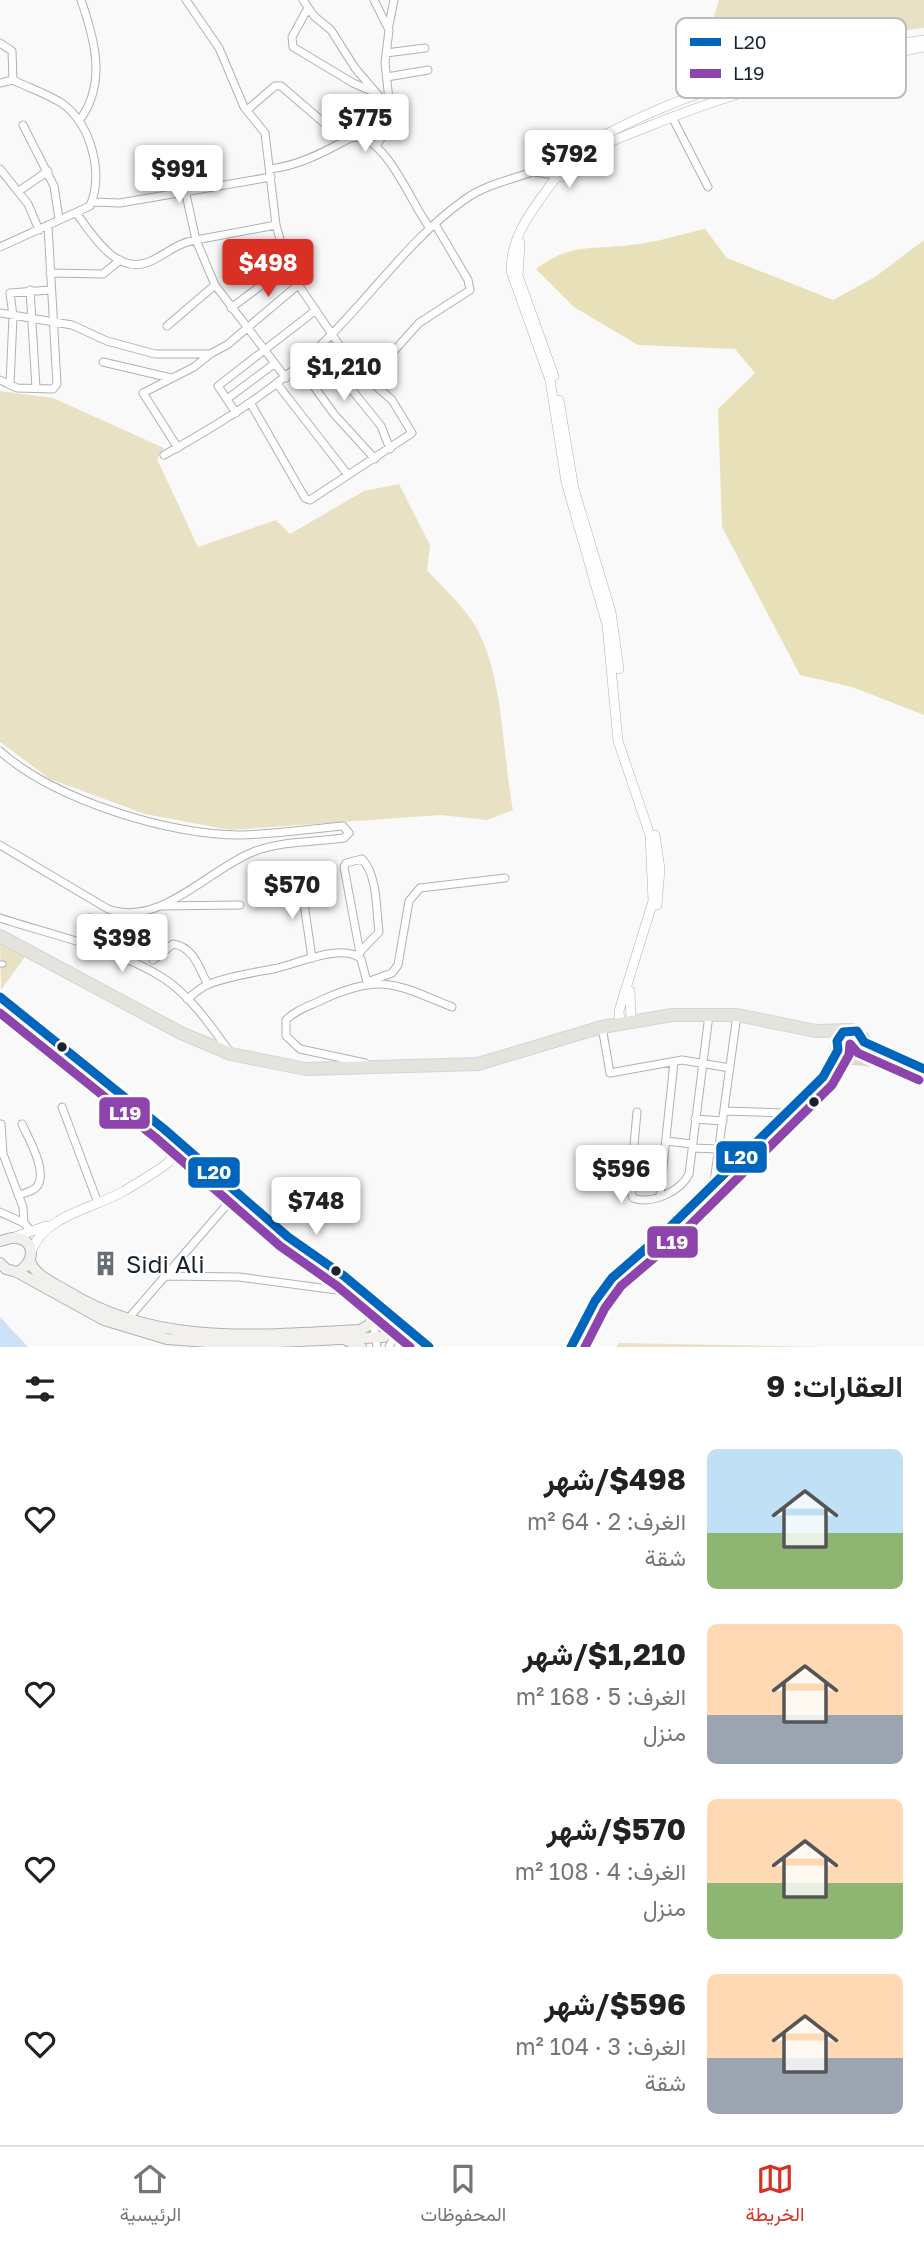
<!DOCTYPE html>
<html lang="ar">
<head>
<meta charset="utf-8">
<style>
	:root { --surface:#fff; --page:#f2f2f2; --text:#222; --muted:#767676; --line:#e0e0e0; --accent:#d93025 }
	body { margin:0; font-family:"Golos Text",Vazirmatn,sans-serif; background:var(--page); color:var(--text); direction:rtl; height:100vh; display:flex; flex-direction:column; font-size:26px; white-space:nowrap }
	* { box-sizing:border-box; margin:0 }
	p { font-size:23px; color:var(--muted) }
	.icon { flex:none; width:38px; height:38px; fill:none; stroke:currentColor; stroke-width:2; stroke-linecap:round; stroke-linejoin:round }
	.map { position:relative; height:1347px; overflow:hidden; direction:ltr }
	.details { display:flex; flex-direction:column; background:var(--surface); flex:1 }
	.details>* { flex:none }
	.price { position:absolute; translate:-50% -60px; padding:0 16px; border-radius:7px; background:#fff; color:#222; font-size:23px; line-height:46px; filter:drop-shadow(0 2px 4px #0008) }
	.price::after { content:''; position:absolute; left:50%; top:42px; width:21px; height:16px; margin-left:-10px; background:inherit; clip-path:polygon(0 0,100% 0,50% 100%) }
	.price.current { background:var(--accent); color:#fff }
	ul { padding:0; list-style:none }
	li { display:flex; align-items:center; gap:21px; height:175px; padding:0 21px }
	li span { display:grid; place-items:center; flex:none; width:196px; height:140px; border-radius:10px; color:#555 }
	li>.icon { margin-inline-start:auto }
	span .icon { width:84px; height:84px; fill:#fffc; stroke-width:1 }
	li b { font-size:30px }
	h2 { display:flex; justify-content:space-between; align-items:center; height:84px; padding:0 21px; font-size:30px }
	.dock { display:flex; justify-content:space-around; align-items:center; height:98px; border-top:2px solid var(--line); background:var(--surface); font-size:19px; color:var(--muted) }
	.dock a { display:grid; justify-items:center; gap:4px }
	.dock .current { color:var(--accent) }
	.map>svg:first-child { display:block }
	.green { fill:#e8e1c4 }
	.forest { fill:#e8e0b9 }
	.water { fill:#cae1f6 }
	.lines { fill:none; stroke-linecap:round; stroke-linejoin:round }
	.pedestrian-casing { stroke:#adb2b6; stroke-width:7 }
	.minor-casing { stroke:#adb2b6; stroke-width:9 }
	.tertiary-casing { stroke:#adb2b6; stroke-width:10 }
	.secondary-casing { stroke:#adb2b6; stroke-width:12 }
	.primary-casing { stroke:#d3d5d7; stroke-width:14 }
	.trunk-casing { stroke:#d3d5d7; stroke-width:14 }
	.pedestrian { stroke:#fefefe; stroke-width:5 }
	.minor { stroke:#fefefe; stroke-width:7 }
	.tertiary { stroke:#fefefe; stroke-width:9 }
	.secondary { stroke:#f1f0ed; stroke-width:10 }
	.primary { stroke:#e4e3dc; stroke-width:12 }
	.trunk { stroke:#dcdad1; stroke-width:12 }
	.bus-1-casing { stroke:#fff; stroke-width:14 }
	.bus-2-casing { stroke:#fff; stroke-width:14 }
	.bus-1 { stroke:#0065bd; stroke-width:9 }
	.bus-2 { stroke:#8e44ad; stroke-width:9 }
	.bus-dot { fill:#18232d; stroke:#fff; stroke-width:2.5 }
	.labels { text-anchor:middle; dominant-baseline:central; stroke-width:5; stroke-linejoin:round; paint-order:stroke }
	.poi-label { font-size:24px; fill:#18232d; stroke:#fff; text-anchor:start }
	.key { fill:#fff; stroke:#babdc0; stroke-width:2 }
	.key-label { font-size:19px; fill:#18232d }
	.line-badge { stroke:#fff; stroke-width:2.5 }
	.badge-label { font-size:19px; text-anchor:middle; font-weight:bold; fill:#fff }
</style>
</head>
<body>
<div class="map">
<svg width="924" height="1347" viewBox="0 0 924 1347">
	<rect width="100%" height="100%" fill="#f9f9f9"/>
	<path class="green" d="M 719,0 L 924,0 L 924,28 L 880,33 L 763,67 L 713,20 Z
		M 0,391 L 53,398 L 164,448 L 157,459 L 198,547 L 276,520 L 290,534 L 364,491 L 399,484 L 430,545 L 427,570 C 441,586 458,601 470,618 C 504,664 502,753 513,810 L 487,820 L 440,815 L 230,830 L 145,814 L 50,779 L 0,742 Z
		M 0,940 L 24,953 L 24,958 L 1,990 Z
		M 619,1343 L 821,1347 L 616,1347 Z"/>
	<path class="forest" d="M 705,229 L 727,258 L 833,300 L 875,277 L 924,240 L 924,715 L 852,687 L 800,675 L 722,527 L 718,409 L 755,373 L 735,349 L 638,345 L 574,307 L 536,269 C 570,243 590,250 630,245 C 655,243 681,234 705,229 Z"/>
	<path class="water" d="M 0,1317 L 28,1347 L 0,1347 Z"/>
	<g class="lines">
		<defs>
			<path id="pedestrian" d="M 0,964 L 3,964"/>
			<path id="minor" d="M 186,0 L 219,48 L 244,107 L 265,133 L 276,225 L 289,271 L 348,358 L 361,373 L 392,400 L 412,433 L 310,500 L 305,498 L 251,404
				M 303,0 L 314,16 L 331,30 L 355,68 L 390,109 L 393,120 L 376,146
				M 374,0 L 389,30 L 385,63 L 390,109
				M 308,8 L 292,37 L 293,47 L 353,83 L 374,92
				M 389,25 L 394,0
				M 0,43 L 12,51 L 13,80 C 29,88 48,94 63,104 C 91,125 104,173 90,206 L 0,247
				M 386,53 L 425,48
				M 387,77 L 428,70
				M 0,83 L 13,80
				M 247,110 L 275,86 L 281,86 L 345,141
				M 672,117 L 708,187
				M 79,121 C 107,84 95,40 81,0
				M 23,125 L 54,186 L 59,219
				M 0,169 L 28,204 L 39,230
				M 270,169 C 297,166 323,153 346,140 C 382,122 412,207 430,228
				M 535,172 L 554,175
				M 185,190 L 196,240 L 276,225
				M 19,191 L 48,171
				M 92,202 L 120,203 L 271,177
				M 77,214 C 93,236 118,277 151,261 C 168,253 177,243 196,240 L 215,285 L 286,378
				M 50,273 L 103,274 L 120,260
				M 30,290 L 36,388
				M 231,308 L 287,266
				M 0,313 L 72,325 L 107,341 L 155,354 L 210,354 L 227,345 L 298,285
				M 167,326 L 215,285
				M 318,348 L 381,426 L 390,449
				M 103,362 L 171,378
				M 299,366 L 334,414 L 375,459
				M 0,380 L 17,388 L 53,389 L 57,384 L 48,226
				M 368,380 L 419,323 L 470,290 L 468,280 L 435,224
				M 10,385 L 13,316 L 10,293 L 50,290
				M 278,385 L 348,475
				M 227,399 L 274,364
				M 236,413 L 218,386 L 316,310
				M 178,448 L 143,393 L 194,367 L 209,355
				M 164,455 C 225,421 280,387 329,337 C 374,292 412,237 464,200 C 491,180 524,179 552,163
				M 0,751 C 53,799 170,836 242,835 C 276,834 310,829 343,826 L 349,833 L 344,838 C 315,842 280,841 253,852 C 209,869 160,928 108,909 L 0,845
				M 271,886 L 294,888 L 303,897 L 312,958
				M 160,906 L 240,905
				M 0,918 C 52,935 118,949 163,978 C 189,994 211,1026 229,1051
				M 89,918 L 139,928
				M 357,955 L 379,932 C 376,910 378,876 362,859 L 346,863 L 344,867 L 360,953
				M 153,960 L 173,944 C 194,947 199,968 208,985
				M 128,961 L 145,911
				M 187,999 C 194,994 201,987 209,984 C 230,976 251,973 273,969 C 295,965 342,942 361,959 L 367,982 L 392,973 L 398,965 L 409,901 L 420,888 L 505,878
				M 602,1027 L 610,1073 L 682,1060 L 730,1068
				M 365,1063 L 300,1049 L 286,1036 L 286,1020 C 297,1009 310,1006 324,999 C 381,973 396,984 452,1007
				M 62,1107 L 98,1203
				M 724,1111 L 784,1113
				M 637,1112 L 630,1188 L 633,1198 C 652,1205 681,1191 689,1174 L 709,1015
				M 695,1119 L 723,1121
				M 1,1124 L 3,1154 L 23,1207 L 24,1223
				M 666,1141 L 692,1144
				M 692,1148 L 719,1149
				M 714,1182 L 737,1015
				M 18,1195 C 25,1193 35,1191 38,1185 C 47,1169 28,1138 22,1124
				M 660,1195 L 674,1062
				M 0,1212 L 24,1223 L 31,1231
				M 166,1276 L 239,1277 L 344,1291 L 355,1285
				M 128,1319 L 237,1193
				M 374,1328 L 377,1347
				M 389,1347 L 394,1337"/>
			<path id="tertiary" d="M551 168a9 9 0 1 1 18 0a9 9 0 1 1-18 0Z
				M 563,159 C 669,92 801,57 924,40
				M 569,171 C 588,148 620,138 647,127 C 737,90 829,66 924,47
				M 557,176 C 536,206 511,232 511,271 L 550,380 L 566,482 L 607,625 L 618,741 L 650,835 L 653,901 L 619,1011 L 620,1023
				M 520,243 L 518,276 L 554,376
				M 559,400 L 574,489 L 611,612 L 619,669
				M 655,835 L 660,869 L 657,905
				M 630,991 L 631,1020
				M 15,1237 L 46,1226
				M 31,1252 C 44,1215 93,1209 124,1191 C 145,1178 168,1166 185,1147"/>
			<path id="secondary" d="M 0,997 L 164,1129 L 288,1237 L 344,1276 L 429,1347
				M 0,1241 C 6,1240 11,1237 17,1238 C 38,1241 33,1266 17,1272 L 6,1269 L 0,1263
				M 30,1261 C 35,1276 54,1283 67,1291 C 157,1347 260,1335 360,1330 L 369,1325 L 374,1316 L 370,1300
				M 17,1272 L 104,1320 L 167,1339 L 234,1344 L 384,1337
				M 344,1339 L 361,1347
				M 571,1347 L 595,1301 L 612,1278 L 666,1231 L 823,1077 L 848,1058"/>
			<path id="primary" d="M 0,936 L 181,1033 L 231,1054 L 306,1069 L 478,1064 L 602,1027 L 672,1015 L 737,1015 L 816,1031 L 848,1030"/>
			<path id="trunk" d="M 864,1042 L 917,1067
				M 858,1056 L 864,1047 L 863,1038 L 852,1030 L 843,1032 L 837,1046 L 844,1057 L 875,1060 L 924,1078"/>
		</defs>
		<use href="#pedestrian" class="pedestrian-casing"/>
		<use href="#minor" class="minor-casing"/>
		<use href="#tertiary" class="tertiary-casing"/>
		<use href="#secondary" class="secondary-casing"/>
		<use href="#primary" class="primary-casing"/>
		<use href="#trunk" class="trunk-casing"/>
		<use href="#pedestrian" class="pedestrian"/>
		<use href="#minor" class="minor"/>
		<use href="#tertiary" class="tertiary"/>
		<use href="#secondary" class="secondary"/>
		<use href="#primary" class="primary"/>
		<use href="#trunk" class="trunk"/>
		<defs>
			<path id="bus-1" d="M 0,997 L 164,1129 L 288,1237 L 344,1276 L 429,1347
				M 571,1347 L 595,1301 L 612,1278 L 666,1231 L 823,1077 L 838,1050 L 837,1041 L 843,1032 L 857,1031 L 864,1042 L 924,1069"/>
			<path id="bus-2" d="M 0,1013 L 156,1138 L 280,1246 L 337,1286 L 410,1347
				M 585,1347 L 605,1308 L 621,1286 L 675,1240 L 832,1085 L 849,1055 L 850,1044 L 858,1053 L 919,1080"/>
		</defs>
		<use href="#bus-1" class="bus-1-casing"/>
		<use href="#bus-2" class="bus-2-casing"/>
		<use href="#bus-1" class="bus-1"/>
		<use href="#bus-2" class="bus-2"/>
	</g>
	<defs>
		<symbol id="building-bare" viewBox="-9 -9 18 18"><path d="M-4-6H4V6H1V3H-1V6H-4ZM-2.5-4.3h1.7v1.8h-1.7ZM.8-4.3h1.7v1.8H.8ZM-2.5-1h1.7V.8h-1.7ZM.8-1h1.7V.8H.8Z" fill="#676e74" stroke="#fff" stroke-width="2.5" paint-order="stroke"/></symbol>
	</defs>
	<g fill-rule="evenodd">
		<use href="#building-bare" x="88" y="1246" width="35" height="35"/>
	</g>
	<g class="bus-dot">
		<circle cx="62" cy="1047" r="6"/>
		<circle cx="814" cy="1102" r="6"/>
		<circle cx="336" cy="1271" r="6"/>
	</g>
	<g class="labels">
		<g class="poi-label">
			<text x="126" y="1263">Sidi Ali</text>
		</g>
	</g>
	<rect x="676" y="18" width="230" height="80" rx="10" class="key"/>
	<rect x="690" y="38" width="31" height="8" fill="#0065bd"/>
	<rect x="690" y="69" width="31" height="9" fill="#8e44ad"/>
	<g class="key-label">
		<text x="733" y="49">L20</text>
		<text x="733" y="80">L19</text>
	</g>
	<g class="line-badge">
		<rect x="98" y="1096" width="53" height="34" rx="7" fill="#8e44ad"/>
		<rect x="715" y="1140" width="53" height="34" rx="7" fill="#0065bd"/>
		<rect x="187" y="1156" width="54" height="33" rx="7" fill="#0065bd"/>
		<rect x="646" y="1225" width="53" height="34" rx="7" fill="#8e44ad"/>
	</g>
	<g class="badge-label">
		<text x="125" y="1120">L19</text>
		<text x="741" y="1164">L20</text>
		<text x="214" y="1179">L20</text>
		<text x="672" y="1249">L19</text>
	</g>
</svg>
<b class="price" style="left:365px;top:154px">$775</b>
<b class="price" style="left:569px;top:190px">$792</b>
<b class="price" style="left:179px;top:205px">$991</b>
<b class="price current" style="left:268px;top:299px">$498</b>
<b class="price" style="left:344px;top:403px">$1,210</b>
<b class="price" style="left:292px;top:921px">$570</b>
<b class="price" style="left:122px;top:974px">$398</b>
<b class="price" style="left:621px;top:1205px">$596</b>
<b class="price" style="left:316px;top:1237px">$748</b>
</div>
<section class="details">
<h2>العقارات: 9<svg class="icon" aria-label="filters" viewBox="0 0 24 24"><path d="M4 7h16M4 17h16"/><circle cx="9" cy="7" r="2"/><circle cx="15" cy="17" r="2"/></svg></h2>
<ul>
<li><span style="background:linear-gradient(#bfe0f5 60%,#8fb573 0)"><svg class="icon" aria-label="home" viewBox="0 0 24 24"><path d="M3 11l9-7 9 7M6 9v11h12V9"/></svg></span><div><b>$498/شهر</b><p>الغرف: 2 · 64 m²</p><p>شقة</p></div><svg class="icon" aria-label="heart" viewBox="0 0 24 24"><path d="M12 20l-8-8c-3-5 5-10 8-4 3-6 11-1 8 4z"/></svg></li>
<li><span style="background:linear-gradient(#ffd9b3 65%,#9aa5b1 0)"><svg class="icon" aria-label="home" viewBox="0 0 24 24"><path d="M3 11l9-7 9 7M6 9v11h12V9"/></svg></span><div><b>$1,210/شهر</b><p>الغرف: 5 · 168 m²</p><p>منزل</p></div><svg class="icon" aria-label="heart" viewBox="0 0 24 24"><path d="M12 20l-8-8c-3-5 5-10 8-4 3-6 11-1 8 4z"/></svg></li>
<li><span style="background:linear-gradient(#ffd9b3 60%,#8fb573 0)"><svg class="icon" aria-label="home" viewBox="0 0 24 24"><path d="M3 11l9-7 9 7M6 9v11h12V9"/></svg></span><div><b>$570/شهر</b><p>الغرف: 4 · 108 m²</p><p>منزل</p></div><svg class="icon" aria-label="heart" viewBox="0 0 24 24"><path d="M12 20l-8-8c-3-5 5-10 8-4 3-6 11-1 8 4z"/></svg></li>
<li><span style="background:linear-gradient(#ffd9b3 60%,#9aa5b1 0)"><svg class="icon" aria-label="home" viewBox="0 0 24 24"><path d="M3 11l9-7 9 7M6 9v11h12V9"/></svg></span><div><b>$596/شهر</b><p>الغرف: 3 · 104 m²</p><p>شقة</p></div><svg class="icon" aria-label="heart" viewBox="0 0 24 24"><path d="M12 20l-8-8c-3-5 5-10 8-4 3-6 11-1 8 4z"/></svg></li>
</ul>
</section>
<nav class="dock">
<a class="current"><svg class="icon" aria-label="map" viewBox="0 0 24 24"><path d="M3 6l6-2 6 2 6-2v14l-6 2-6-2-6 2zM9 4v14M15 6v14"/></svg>الخريطة</a>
<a><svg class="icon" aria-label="saved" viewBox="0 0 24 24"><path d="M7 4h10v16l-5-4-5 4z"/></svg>المحفوظات</a>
<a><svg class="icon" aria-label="home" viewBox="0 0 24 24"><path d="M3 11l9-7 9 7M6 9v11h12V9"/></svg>الرئيسية</a>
</nav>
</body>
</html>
